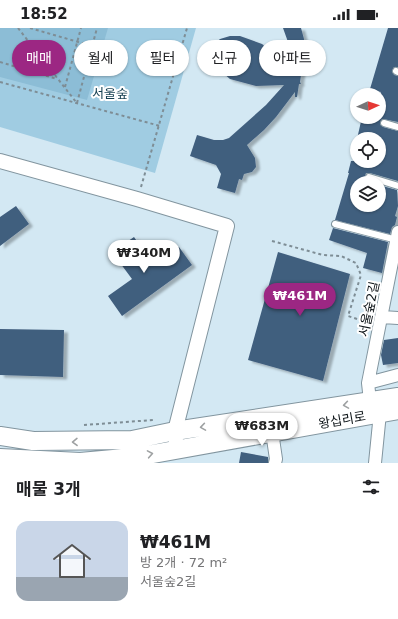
<!DOCTYPE html>
<html lang="ko">
<head>
<meta charset="utf-8">
<style>
	:root { --surface:#fff; --page:#f6f6f6; --text:#202124; --muted:#757577; --accent:#9c2783 }
	body { margin:0; font-family:"DejaVu Sans","Noto Sans KR",sans-serif; background:var(--page); color:var(--text); height:100vh; display:flex; flex-direction:column; font-size:15px; white-space:nowrap }
	* { box-sizing:border-box; margin:0 }
	p { font-size:13px; color:var(--muted) }
	.icon { flex:none; width:22px; height:22px; fill:none; stroke:currentColor; stroke-width:2; stroke-linecap:round; stroke-linejoin:round }
	.map { position:relative; height:435px; overflow:hidden }
	.panel { display:flex; flex-direction:column; background:var(--surface); flex:1 }
	.panel>* { flex:none }
	.hud { position:absolute; left:12px; top:12px; width:374px; height:36px; display:flex; gap:8px }
	.needle { width:26px; rotate:87deg }
	.controls { position:absolute; left:350px; top:60px; display:grid; gap:8px }
	.controls a { display:grid; place-items:center; width:36px; height:36px; border-radius:50%; background:var(--surface); box-shadow:0 1px 3px #0004; font-size:20px }
	.price { position:absolute; translate:-50% -34px; padding:0 9px; border-radius:14px; background:#fff; color:#222; font-size:13px; line-height:26px; filter:drop-shadow(0 1px 2px #0008) }
	.price::after { content:''; position:absolute; left:50%; top:24px; width:12px; height:9px; margin-left:-6px; background:inherit; clip-path:polygon(0 0,100% 0,50% 100%) }
	.price.selected { background:var(--accent); color:#fff }
	ul { padding:0; list-style:none }
	li { display:flex; align-items:center; gap:12px; height:100px; padding:0 16px }
	li span { display:grid; place-items:center; flex:none; width:112px; height:80px; border-radius:12px; color:#555 }
	li>.icon { margin-inline-start:auto }
	span .icon { width:48px; height:48px; fill:#fffc; stroke-width:1 }
	li b { font-size:17px }
	h2 { display:flex; justify-content:space-between; align-items:center; height:48px; padding:0 16px; font-size:17px }
	.tag { padding:0 14px; border-radius:18px; background:var(--surface); box-shadow:0 1px 3px #0004; font-size:14px; line-height:36px }
	.tag.selected { background:var(--accent); color:#fff }
	.status { display:flex; justify-content:space-between; align-items:center; height:28px; padding:0 20px; background:var(--surface); direction:ltr }
	.status svg { height:11px; fill:currentColor }
	.map>svg:first-child { display:block }
	.green { fill:#a0cce2 }
	.forest { fill:#8cbdd6 }
	.building { fill:#415e7e; filter:url(#shadow) }
	.lines { fill:none; stroke-linecap:round; stroke-linejoin:round }
	.service-casing { stroke:#82959f; stroke-width:8 }
	.minor-casing { stroke:#82959f; stroke-width:14 }
	.tertiary-casing { stroke:#82959f; stroke-width:16 }
	.primary-casing { stroke:#82959f; stroke-width:20 }
	.path { stroke:#7e8d95; stroke-width:2; stroke-dasharray:3 3; stroke-linecap:butt }
	.service { stroke:#fff; stroke-width:6 }
	.minor { stroke:#fff; stroke-width:12 }
	.tertiary { stroke:#fff; stroke-width:14 }
	.primary { stroke:#fff; stroke-width:18 }
	.oneway { stroke:#9ea1a2 }
	.labels { text-anchor:middle; dominant-baseline:central; stroke-width:4; stroke-linejoin:round; paint-order:stroke }
	.park-label { font-size:13px; fill:#153f51; stroke:#fff }
	.street-label { font-size:13px; fill:#0c1317; stroke:#fff }
</style>
</head>
<body>
<div class="status"><b>18:52</b><svg viewBox="0 0 49 12"><path d="M0 12V9h3v3zM5 12V6h3v6zM10 12V3h3v9zM15 12V0h3v12zM26 1h20v11H26zM47 4h2v5h-2z"/></svg></div>
<div class="map">
<svg width="398" height="435" viewBox="0 0 398 435">
	<defs>
		<filter id="shadow"><feDropShadow dx="4" dy="2.5" stdDeviation="1" flood-color="#0004"/></filter>
	</defs>
	<rect width="100%" height="100%" fill="#d3e8f3"/>
	<path class="green" d="M 0,0 L 196,0 L 155,145 L 0,99 Z"/>
	<path class="forest" d="M 0,0 L 108,0 L 87,72 L 0,49 Z"/>
	<path class="building" d="M 283,0 L 301,0 L 304,11 L 304,27 L 300,54 L 301,56 L 299,56 L 297,69 L 295,69 L 295,64 L 276,89 L 264,102 L 247,117 L 255,130 L 256,139 L 252,144 L 244,146 L 242,152 L 239,151 L 235,165 L 217,160 L 221,146 L 216,137 L 190,128 L 197,107 L 214,112 L 223,112 L 229,110 L 266,77 L 284,57 L 256,58 L 230,51 L 215,38 L 211,32 L 211,22 L 213,17 L 220,11 L 230,8 L 240,8 L 262,16 L 273,25 L 292,46 L 288,14 Z
		M 388,0 L 398,0 L 398,39 L 394,39 L 392,43 L 394,47 L 398,48 L 398,94 L 383,91 L 381,92 L 380,96 L 383,99 L 398,103 L 398,153 L 370,145 L 366,145 L 365,148 L 365,152 L 373,155 L 357,155 L 357,177 L 379,177 L 379,157 L 397,162 L 398,178 L 395,188 L 397,189 L 395,197 L 392,199 L 390,206 L 335,192 L 349,145 L 348,145 L 351,133 L 379,133 L 379,111 L 357,111 L 362,89 L 379,89 L 379,72 L 381,64 L 370,61 Z
		M 16,178 L 29,196 L 0,218 L 0,189 Z
		M 333,200 L 388,214 L 382,245 L 363,240 L 367,225 L 329,212 Z
		M 134,209 L 154,237 L 179,219 L 192,237 L 122,288 L 108,268 L 132,251 L 112,224 Z
		M 278,224 L 350,246 L 323,353 L 248,332 Z
		M 0,301 L 64,302 L 63,349 L 0,347 Z
		M 398,310 L 398,335 L 383,337 L 381,327 L 384,312 Z
		M 241,424 L 268,429 L 268,435 L 239,435 Z"/>
	<g class="lines">
		<defs>
			<path id="service" d="M 396,43 L 398,44
				M 384,95 L 398,99
				M 369,149 L 398,158
				M 335,196 L 397,212"/>
			<path id="minor" d="M 382,289 L 398,290
				M 368,355 L 398,347
				M 370,373 L 368,355 L 398,204
				M 272,404 L 276,431 L 275,435
				M 375,435 L 380,385"/>
			<path id="tertiary" d="M 0,133 L 137,171 L 227,198 L 175,403 L 176,413"/>
			<path id="primary" d="M 0,408 L 33,413 L 132,412 L 175,403 L 398,369
				M 0,430 L 80,434 L 136,429 L 398,382"/>
		</defs>
		<use href="#service" class="service-casing"/>
		<use href="#minor" class="minor-casing"/>
		<use href="#tertiary" class="tertiary-casing"/>
		<use href="#primary" class="primary-casing"/>
		<path class="path" d="M 18,0 L 76,74
			M 30,0 L 92,18
			M 0,34 L 57,51
			M 0,54 L 160,98
			M 65,59 L 81,0
			M 77,75 L 97,0
			M 141,159 L 187,0
			M 272,213 L 323,227 L 341,228 L 356,235 L 361,247 L 348,288 L 369,295
			M 84,397 L 153,392"/>
		<use href="#service" class="service"/>
		<use href="#minor" class="minor"/>
		<use href="#tertiary" class="tertiary"/>
		<use href="#primary" class="primary"/>
	</g>
	<defs><path id="oneway-chevron" d="M-2-3.5L2.5 0L-2 3.5" fill="none" stroke-width="1.6" stroke-linecap="round" stroke-linejoin="round"/></defs>
	<g class="oneway">
		<use href="#oneway-chevron" transform="translate(346 377) rotate(171)"/>
		<use href="#oneway-chevron" transform="translate(203 399) rotate(171)"/>
		<use href="#oneway-chevron" transform="translate(75 414) rotate(179)"/>
		<use href="#oneway-chevron" transform="translate(150 426) rotate(-10)"/>
	</g>
	<g class="labels">
		<g class="park-label">
			<text x="110" y="65">서울숲</text>
		</g>
		<g class="street-label">
			<text transform="translate(369 281) rotate(-78)">서울숲2길</text>
			<text transform="translate(342 392) rotate(-10)">왕십리로</text>
		</g>
	</g>
</svg>
<div class="controls">
<a><svg class="needle" viewBox="-14 -14 28 28"><path d="M0-13l5 13h-10z" fill="#e53935"/><path d="M0 13l5-13h-10z" fill="#757577"/></svg></a>
<a><svg class="icon" aria-label="locate" viewBox="0 0 24 24"><circle cx="12" cy="12" r="6"/><path d="M12 2v4M12 18v4M2 12h4M18 12h4"/></svg></a>
<a><svg class="icon" aria-label="layers" viewBox="0 0 24 24"><path d="M12 4l9 5-9 5-9-5zM3 14l9 5 9-5"/></svg></a>
</div>
<b class="price" style="left:144px;top:246px">₩340M</b>
<b class="price selected" style="left:300px;top:289px">₩461M</b>
<b class="price" style="left:262px;top:419px">₩683M</b>
<div class="hud">
<a class="tag selected">매매</a>
<a class="tag">월세</a>
<a class="tag">필터</a>
<a class="tag">신규</a>
<a class="tag">아파트</a>
</div>
</div>
<section class="panel">
<h2>매물 3개<svg class="icon" aria-label="filters" viewBox="0 0 24 24"><path d="M4 7h16M4 17h16"/><circle cx="9" cy="7" r="2"/><circle cx="15" cy="17" r="2"/></svg></h2>
<ul>
<li><span style="background:linear-gradient(#c9d6e8 70%,#9aa5b1 0)"><svg class="icon" aria-label="home" viewBox="0 0 24 24"><path d="M3 11l9-7 9 7M6 9v11h12V9"/></svg></span><div><b>₩461M</b><p>방 2개 · 72 m²</p><p>서울숲2길</p></div></li>
</ul>
</section>
</body>
</html>
